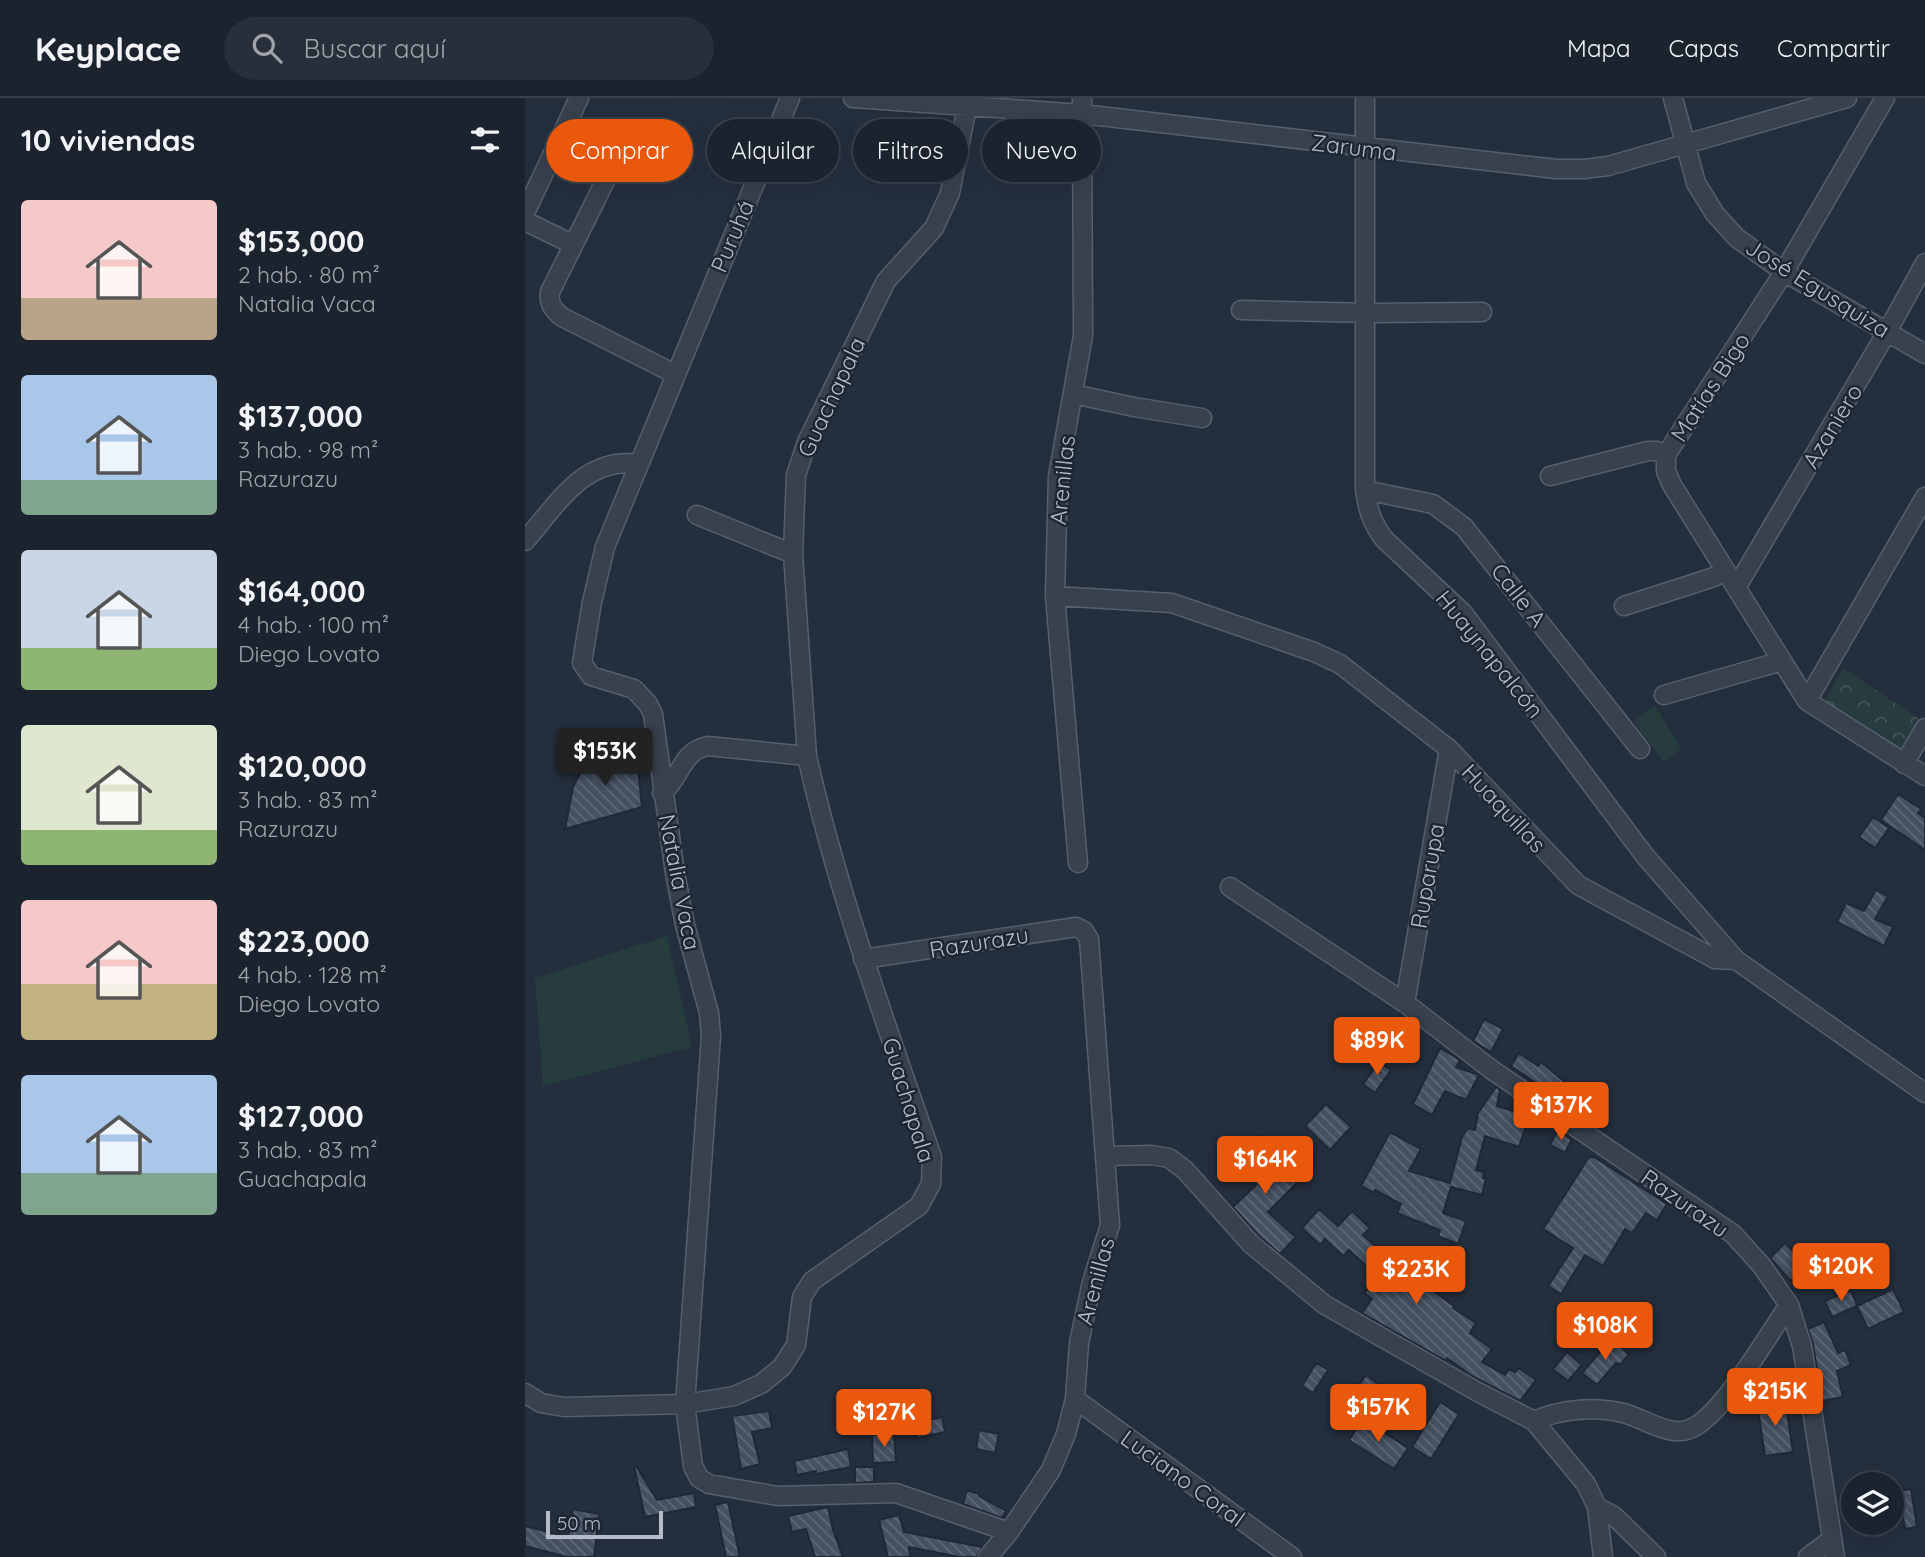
<!DOCTYPE html>
<html lang="es">
<head>
<meta charset="utf-8">
<style>
	:root { --surface:#1b232e; --page:#282f3a; --text:#f1f3f6; --muted:#a0a4aa; --line:#39404a; --accent:#ea580c }
	body { margin:0; font-family:Quicksand,sans-serif; background:var(--page); color:var(--text); height:100vh; display:flex; flex-direction:column; font-size:26px; white-space:nowrap }
	* { box-sizing:border-box; margin:0 }
	p { font-size:23px; color:var(--muted) }
	.icon { flex:none; width:38px; height:38px; fill:none; stroke:currentColor; stroke-width:2; stroke-linecap:round; stroke-linejoin:round }
	.map { position:relative; flex:1; overflow:hidden }
	.drawer { display:flex; flex-direction:column; background:var(--surface); width:525px }
	.drawer>* { flex:none }
	.banner { position:absolute; left:21px; top:21px; width:665px; height:63px; display:flex; gap:14px }
	.fabs { position:absolute; left:1316px; top:1374px; display:grid; gap:14px }
	.fabs a { display:grid; place-items:center; width:63px; height:63px; border-radius:50%; background:var(--surface); box-shadow:0 7px 28px #0002,0 0 0 2px var(--line); font-size:35px }
	.scale { position:absolute; left:21px; bottom:18px; width:117px; box-sizing:border-box; padding-left:7px; border:4px solid #b4bcc9; border-top:0; font-size:19px; line-height:24px; white-space:nowrap; color:#b4bcc9; -webkit-text-stroke:5px #1d2633; paint-order:stroke }
	.price { position:absolute; translate:-50% -60px; padding:0 16px; border-radius:7px; background:var(--accent); color:#fff; font-size:23px; line-height:46px; filter:drop-shadow(0 2px 4px #0008) }
	.price::after { content:''; position:absolute; left:50%; top:42px; width:21px; height:16px; margin-left:-10px; background:inherit; clip-path:polygon(0 0,100% 0,50% 100%) }
	.price.on { background:#222; color:#fff }
	ul { padding:0; list-style:none }
	li { display:flex; align-items:center; gap:21px; height:175px; padding:0 21px }
	li span { display:grid; place-items:center; flex:none; width:196px; height:140px; border-radius:7px; color:#555 }
	li>.icon { margin-inline-start:auto }
	span .icon { width:84px; height:84px; fill:#fffc; stroke-width:1 }
	li b { font-size:30px }
	h2 { display:flex; justify-content:space-between; align-items:center; height:84px; padding:0 21px; font-size:30px }
	.tag { padding:0 24px; border-radius:32px; background:var(--surface); box-shadow:0 7px 28px #0002,0 0 0 2px var(--line); font-size:24px; line-height:63px }
	.tag.on { background:var(--accent); color:#fff }
	header { display:flex; align-items:center; gap:42px; box-sizing:border-box; height:98px; padding:0 35px; background:var(--surface); border-bottom:2px solid var(--line) }
	header strong { font-size:33px }
	nav { display:flex; gap:38px; margin-inline-start:auto; font-size:24px }
	.search { width:490px; height:63px; background:var(--page); display:flex; align-items:center; gap:18px; box-sizing:border-box; padding:0 24px; border-radius:38px; color:var(--muted); font-size:26px }
	main { display:flex; flex:1; min-height:0 }
	.map>svg:first-child { display:block }
	.forest { fill:url(#forest-crowns) }
	.pitch { fill:#263c3f }
	.building { fill:url(#building-back-hatch); stroke:#1f2835; stroke-width:2 }
	.lines { fill:none; stroke-linecap:round; stroke-linejoin:round }
	.minor-casing { stroke:#565f6c; stroke-width:21 }
	.minor { stroke:#38414e; stroke-width:18 }
	.labels { text-anchor:middle; dominant-baseline:central; stroke-width:5; stroke-linejoin:round; paint-order:stroke }
	.street-label { font-size:23px; fill:#b4bcc9; stroke:#1d2633 }
</style>
</head>
<body>
<header>
<strong>Keyplace</strong>
<div class="search"><svg class="icon" aria-label="search" viewBox="0 0 24 24"><circle cx="10" cy="10" r="6"/><path d="M15 15l6 6"/></svg>Buscar aquí</div>
<nav><a>Mapa</a><a>Capas</a><a>Compartir</a></nav>
</header>
<main>
<section class="drawer">
<h2>10 viviendas<svg class="icon" aria-label="filters" viewBox="0 0 24 24"><path d="M4 7h16M4 17h16"/><circle cx="9" cy="7" r="2"/><circle cx="15" cy="17" r="2"/></svg></h2>
<ul>
<li><span style="background:linear-gradient(#f6c9c9 70%,#b9a48a 0)"><svg class="icon" aria-label="home" viewBox="0 0 24 24"><path d="M3 11l9-7 9 7M6 9v11h12V9"/></svg></span><div><b>$153,000</b><p>2 hab. · 80 m²</p><p>Natalia Vaca</p></div></li>
<li><span style="background:linear-gradient(#a9c7e8 75%,#7fa58c 0)"><svg class="icon" aria-label="home" viewBox="0 0 24 24"><path d="M3 11l9-7 9 7M6 9v11h12V9"/></svg></span><div><b>$137,000</b><p>3 hab. · 98 m²</p><p>Razurazu</p></div></li>
<li><span style="background:linear-gradient(#c9d6e8 70%,#8fb573 0)"><svg class="icon" aria-label="home" viewBox="0 0 24 24"><path d="M3 11l9-7 9 7M6 9v11h12V9"/></svg></span><div><b>$164,000</b><p>4 hab. · 100 m²</p><p>Diego Lovato</p></div></li>
<li><span style="background:linear-gradient(#dfe7d0 75%,#8fb573 0)"><svg class="icon" aria-label="home" viewBox="0 0 24 24"><path d="M3 11l9-7 9 7M6 9v11h12V9"/></svg></span><div><b>$120,000</b><p>3 hab. · 83 m²</p><p>Razurazu</p></div></li>
<li><span style="background:linear-gradient(#f6c9c9 60%,#c2b280 0)"><svg class="icon" aria-label="home" viewBox="0 0 24 24"><path d="M3 11l9-7 9 7M6 9v11h12V9"/></svg></span><div><b>$223,000</b><p>4 hab. · 128 m²</p><p>Diego Lovato</p></div></li>
<li><span style="background:linear-gradient(#a9c7e8 70%,#7fa58c 0)"><svg class="icon" aria-label="home" viewBox="0 0 24 24"><path d="M3 11l9-7 9 7M6 9v11h12V9"/></svg></span><div><b>$127,000</b><p>3 hab. · 83 m²</p><p>Guachapala</p></div></li>
</ul>
</section>
<div class="map">
<svg width="1400" height="1459" viewBox="0 0 1400 1459">
	<defs>
		<pattern id="forest-crowns" width="20" height="18" patternUnits="userSpaceOnUse" patternTransform="scale(1.75)"><rect width="20" height="18" fill="#263c3f"/><path d="M2 6a3 3 0 1 1 6 0M12 15a3 3 0 1 1 6 0" fill="none" stroke="#435659"/></pattern>
		<pattern id="building-back-hatch" width="6" height="6" patternUnits="userSpaceOnUse" patternTransform="scale(1.75)"><rect width="6" height="6" fill="#455162"/><path d="M-1 5l2 2M0 0l6 6M5-1l2 2" fill="none" stroke="#5d6877"/></pattern>
	</defs>
	<rect width="100%" height="100%" fill="#242f3e"/>
	<path class="forest" d="M 1318,570 L 1400,625 L 1374,663 L 1295,611 Z"/>
	<path class="pitch" d="M 1130,608 L 1157,650 L 1138,664 L 1109,623 Z
		M 142,838 L 167,949 L 18,988 L 10,880 Z"/>
	<path class="building" d="M 415,19 L 427,22 L 422,47 L 410,44 Z
		M 529,37 L 543,38 L 542,59 L 528,58 Z
		M 111,651 L 117,709 L 40,731 L 48,689 L 64,657 Z
		M 1373,696 L 1396,711 L 1393,715 L 1400,720 L 1400,752 L 1356,722 Z
		M 1348,719 L 1364,730 L 1350,750 L 1334,739 Z
		M 1351,792 L 1363,798 L 1350,821 L 1368,829 L 1359,848 L 1312,824 L 1321,805 L 1339,813 Z
		M 959,921 L 978,931 L 966,954 L 948,943 Z
		M 915,950 L 935,962 L 931,969 L 954,977 L 941,1002 L 920,993 L 907,1017 L 888,1006 Z
		M 994,955 L 1013,968 L 1016,964 L 1047,990 L 1038,1004 L 986,968 Z
		M 854,964 L 866,972 L 850,995 L 838,986 Z
		M 971,989 L 975,991 L 972,1008 L 1004,1018 L 994,1049 L 960,1038 L 951,1072 L 959,1074 L 958,1080 L 961,1080 L 957,1097 L 926,1089 L 918,1115 L 941,1123 L 933,1146 L 913,1138 L 915,1132 L 872,1115 L 876,1106 L 850,1092 L 849,1095 L 836,1088 L 865,1034 L 896,1051 L 884,1073 L 925,1085 L 937,1039 L 943,1030 L 950,1032 L 953,1015 Z
		M 801,1006 L 826,1029 L 805,1052 L 780,1028 Z
		M 1032,1033 L 1047,1041 L 1040,1055 L 1025,1047 Z
		M 732,1038 L 748,1071 L 752,1067 L 772,1085 L 743,1114 L 771,1139 L 755,1156 L 734,1138 L 708,1109 L 731,1087 L 713,1048 Z
		M 1064,1059 L 1069,1059 L 1142,1106 L 1132,1122 L 1121,1115 L 1107,1135 L 1100,1131 L 1078,1168 L 1060,1157 L 1036,1196 L 1023,1188 L 1048,1150 L 1018,1131 Z
		M 794,1111 L 813,1128 L 827,1113 L 845,1130 L 838,1137 L 854,1151 L 850,1155 L 874,1176 L 884,1161 L 914,1178 L 907,1192 L 929,1208 L 928,1210 L 951,1225 L 945,1235 L 967,1251 L 957,1264 L 980,1277 L 984,1271 L 990,1274 L 994,1270 L 1011,1282 L 995,1303 L 947,1278 L 922,1260 L 921,1263 L 837,1215 L 847,1201 L 839,1195 L 848,1184 L 840,1177 L 845,1171 L 824,1152 L 818,1158 L 800,1141 L 795,1147 L 777,1130 Z
		M 1260,1145 L 1282,1167 L 1266,1183 L 1245,1160 Z
		M 1296,1147 L 1303,1159 L 1285,1170 L 1278,1158 Z
		M 1368,1191 L 1379,1214 L 1343,1231 L 1332,1208 Z
		M 1326,1192 L 1332,1208 L 1307,1219 L 1300,1203 Z
		M 1077,1209 L 1094,1220 L 1081,1240 L 1064,1229 Z
		M 1047,1220 L 1060,1230 L 1046,1247 L 1034,1237 Z
		M 1299,1224 L 1313,1255 L 1320,1252 L 1326,1267 L 1312,1273 L 1318,1299 L 1297,1303 L 1288,1246 L 1283,1231 Z
		M 1086,1241 L 1104,1256 L 1095,1267 L 1091,1265 L 1072,1287 L 1057,1275 Z
		M 1042,1254 L 1057,1267 L 1043,1283 L 1028,1271 Z
		M 791,1265 L 803,1272 L 788,1295 L 777,1288 Z
		M 841,1277 L 852,1285 L 838,1306 L 826,1298 Z
		M 1260,1301 L 1268,1354 L 1240,1358 L 1232,1305 Z
		M 915,1304 L 934,1316 L 906,1361 L 887,1349 Z
		M 244,1313 L 247,1330 L 227,1334 L 235,1366 L 216,1371 L 207,1318 Z
		M 417,1319 L 420,1334 L 392,1340 L 394,1324 Z
		M 838,1321 L 883,1350 L 869,1371 L 824,1342 Z
		M 454,1332 L 474,1336 L 470,1355 L 451,1351 Z
		M 369,1336 L 371,1364 L 348,1365 L 347,1337 Z
		M 323,1351 L 326,1369 L 291,1376 L 291,1373 L 272,1377 L 269,1363 Z
		M 109,1368 L 111,1368 L 132,1402 L 169,1395 L 171,1409 L 120,1419 Z
		M 330,1369 L 349,1369 L 349,1384 L 330,1385 Z
		M 1386,1391 L 1392,1429 L 1380,1431 L 1374,1393 Z
		M 442,1392 L 454,1396 L 454,1398 L 481,1413 L 477,1420 L 438,1406 Z
		M 203,1404 L 215,1459 L 201,1459 L 190,1407 Z
		M 303,1409 L 308,1432 L 318,1459 L 290,1459 L 281,1431 L 267,1434 L 263,1418 Z
		M 48,1411 L 74,1416 L 69,1459 L 42,1459 L 0,1448 L 0,1428 L 43,1439 Z
		M 374,1417 L 379,1434 L 457,1449 L 452,1459 L 435,1459 L 384,1449 L 385,1459 L 363,1459 L 354,1422 Z"/>
	<g class="lines">
		<defs>
			<path id="minor" d="M 265,0 L 80,449 L 67,504 L 57,565 L 66,578 L 109,591 L 123,606 L 128,616 L 150,775 L 160,827 L 184,915 L 186,938 L 160,1306 L 168,1368 L 174,1380 L 184,1386 L 253,1398 L 371,1395 L 484,1434
				M 328,0 L 557,16 L 1031,71 L 1059,71 L 1083,68 L 1322,0
				M 840,0 L 840,392 C 843,412 847,425 859,441 L 938,515 L 1120,758 L 1211,862
				M 1148,0 L 1171,85 L 1190,116 L 1212,140 L 1259,174 L 1400,256
				M 1360,0 L 1259,174 L 1141,357 L 1141,373 L 1147,387 L 1282,603 L 1400,678
				M 90,63 L 25,194 C 23,205 28,212 37,219 L 150,276
				M 0,115 L 54,0
				M 0,123 L 47,146
				M 716,212 L 846,215 L 957,214
				M 548,296 L 609,309 L 677,320
				M 1025,378 L 1123,353 L 1132,353 L 1141,357
				M 840,392 L 908,406 L 939,429 L 1115,651
				M 172,417 L 268,456
				M 0,443 C 32,407 59,358 113,366
				M 1211,490 L 1362,234 L 1400,165
				M 530,498 L 647,505 L 789,554 L 815,566 L 924,651 L 1053,787 L 1190,861 L 1211,862 L 1400,995
				M 1099,508 L 1189,479 L 1199,473
				M 1139,597 L 1257,563
				M 1282,603 L 1400,399
				M 1379,666 L 1400,630
				M 137,695 C 156,680 156,653 183,648 L 282,658 L 268,456 L 271,377 L 282,344 L 361,183 L 409,130 L 425,95 L 442,9
				M 553,765 L 530,498 L 533,378 L 558,238 L 557,0
				M 705,789 L 880,905 L 967,972 L 1208,1136 L 1237,1168 L 1264,1207 L 1277,1248 L 1310,1459
				M 338,861 L 551,829 L 559,833 L 564,841 L 585,1127 L 567,1184 L 554,1245 L 550,1301 L 541,1336 L 526,1372 L 484,1434 L 463,1459
				M 880,905 L 924,651
				M 581,1058 L 626,1057 L 644,1060 L 660,1072 L 726,1146 L 800,1207 L 951,1293 L 1009,1323 L 1061,1386 L 1072,1409 L 1078,1459
				M 0,1295 L 16,1305 L 39,1309 L 160,1306 L 209,1298 L 236,1286 L 257,1269 L 271,1247 L 277,1199 L 287,1183 L 394,1108 L 406,1086 L 407,1059 C 361,926 313,796 282,658
				M 550,1301 L 767,1459
				M 1009,1323 C 1036,1311 1069,1308 1098,1315 C 1123,1321 1149,1345 1174,1326 C 1205,1304 1241,1240 1264,1207
				M 1072,1409 L 1089,1418 L 1131,1459
				M 1283,1459 L 1306,1442"/>
		</defs>
		<use href="#minor" class="minor-casing"/>
		<use href="#minor" class="minor"/>
	</g>
	<g class="labels">
		<g class="street-label">
			<text transform="translate(829 49) rotate(7)">Zaruma</text>
			<text transform="translate(207 138) rotate(-67)">Puruhá</text>
			<text transform="translate(1293 190) rotate(32)">José Egusquiza</text>
			<text transform="translate(1185 289) rotate(-57)">Matías Bigo</text>
			<text transform="translate(306 299) rotate(-65)">Guachapala</text>
			<text transform="translate(1307 328) rotate(-59)">Azaniero</text>
			<text transform="translate(537 382) rotate(-84)">Arenillas</text>
			<text transform="translate(994 497) rotate(52)">Calle A</text>
			<text transform="translate(965 556) rotate(51)">Huaynapalcón</text>
			<text transform="translate(979 710) rotate(47)">Huaquillas</text>
			<text transform="translate(902 778) rotate(-80)">Ruparupa</text>
			<text transform="translate(155 784) rotate(79)">Natalia Vaca</text>
			<text transform="translate(454 844) rotate(-9)">Razurazu</text>
			<text transform="translate(384 1002) rotate(73)">Guachapala</text>
			<text transform="translate(1160 1105) rotate(35)">Razurazu</text>
			<text transform="translate(570 1183) rotate(-75)">Arenillas</text>
			<text transform="translate(658 1380) rotate(36)">Luciano Coral</text>
		</g>
	</g>
</svg>
<div class="fabs">
<a><svg class="icon" aria-label="layers" viewBox="0 0 24 24"><path d="M12 4l9 5-9 5-9-5zM3 14l9 5 9-5"/></svg></a>
</div>
<div class="scale">50 m</div>
<b class="price on" style="left:80px;top:690px">$153K</b>
<b class="price" style="left:852px;top:979px">$89K</b>
<b class="price" style="left:1036px;top:1044px">$137K</b>
<b class="price" style="left:740px;top:1098px">$164K</b>
<b class="price" style="left:1316px;top:1205px">$120K</b>
<b class="price" style="left:891px;top:1208px">$223K</b>
<b class="price" style="left:1080px;top:1264px">$108K</b>
<b class="price" style="left:1250px;top:1330px">$215K</b>
<b class="price" style="left:853px;top:1346px">$157K</b>
<b class="price" style="left:359px;top:1351px">$127K</b>
<div class="banner">
<a class="tag on">Comprar</a>
<a class="tag">Alquilar</a>
<a class="tag">Filtros</a>
<a class="tag">Nuevo</a>
</div>
</div>
</main>
</body>
</html>
